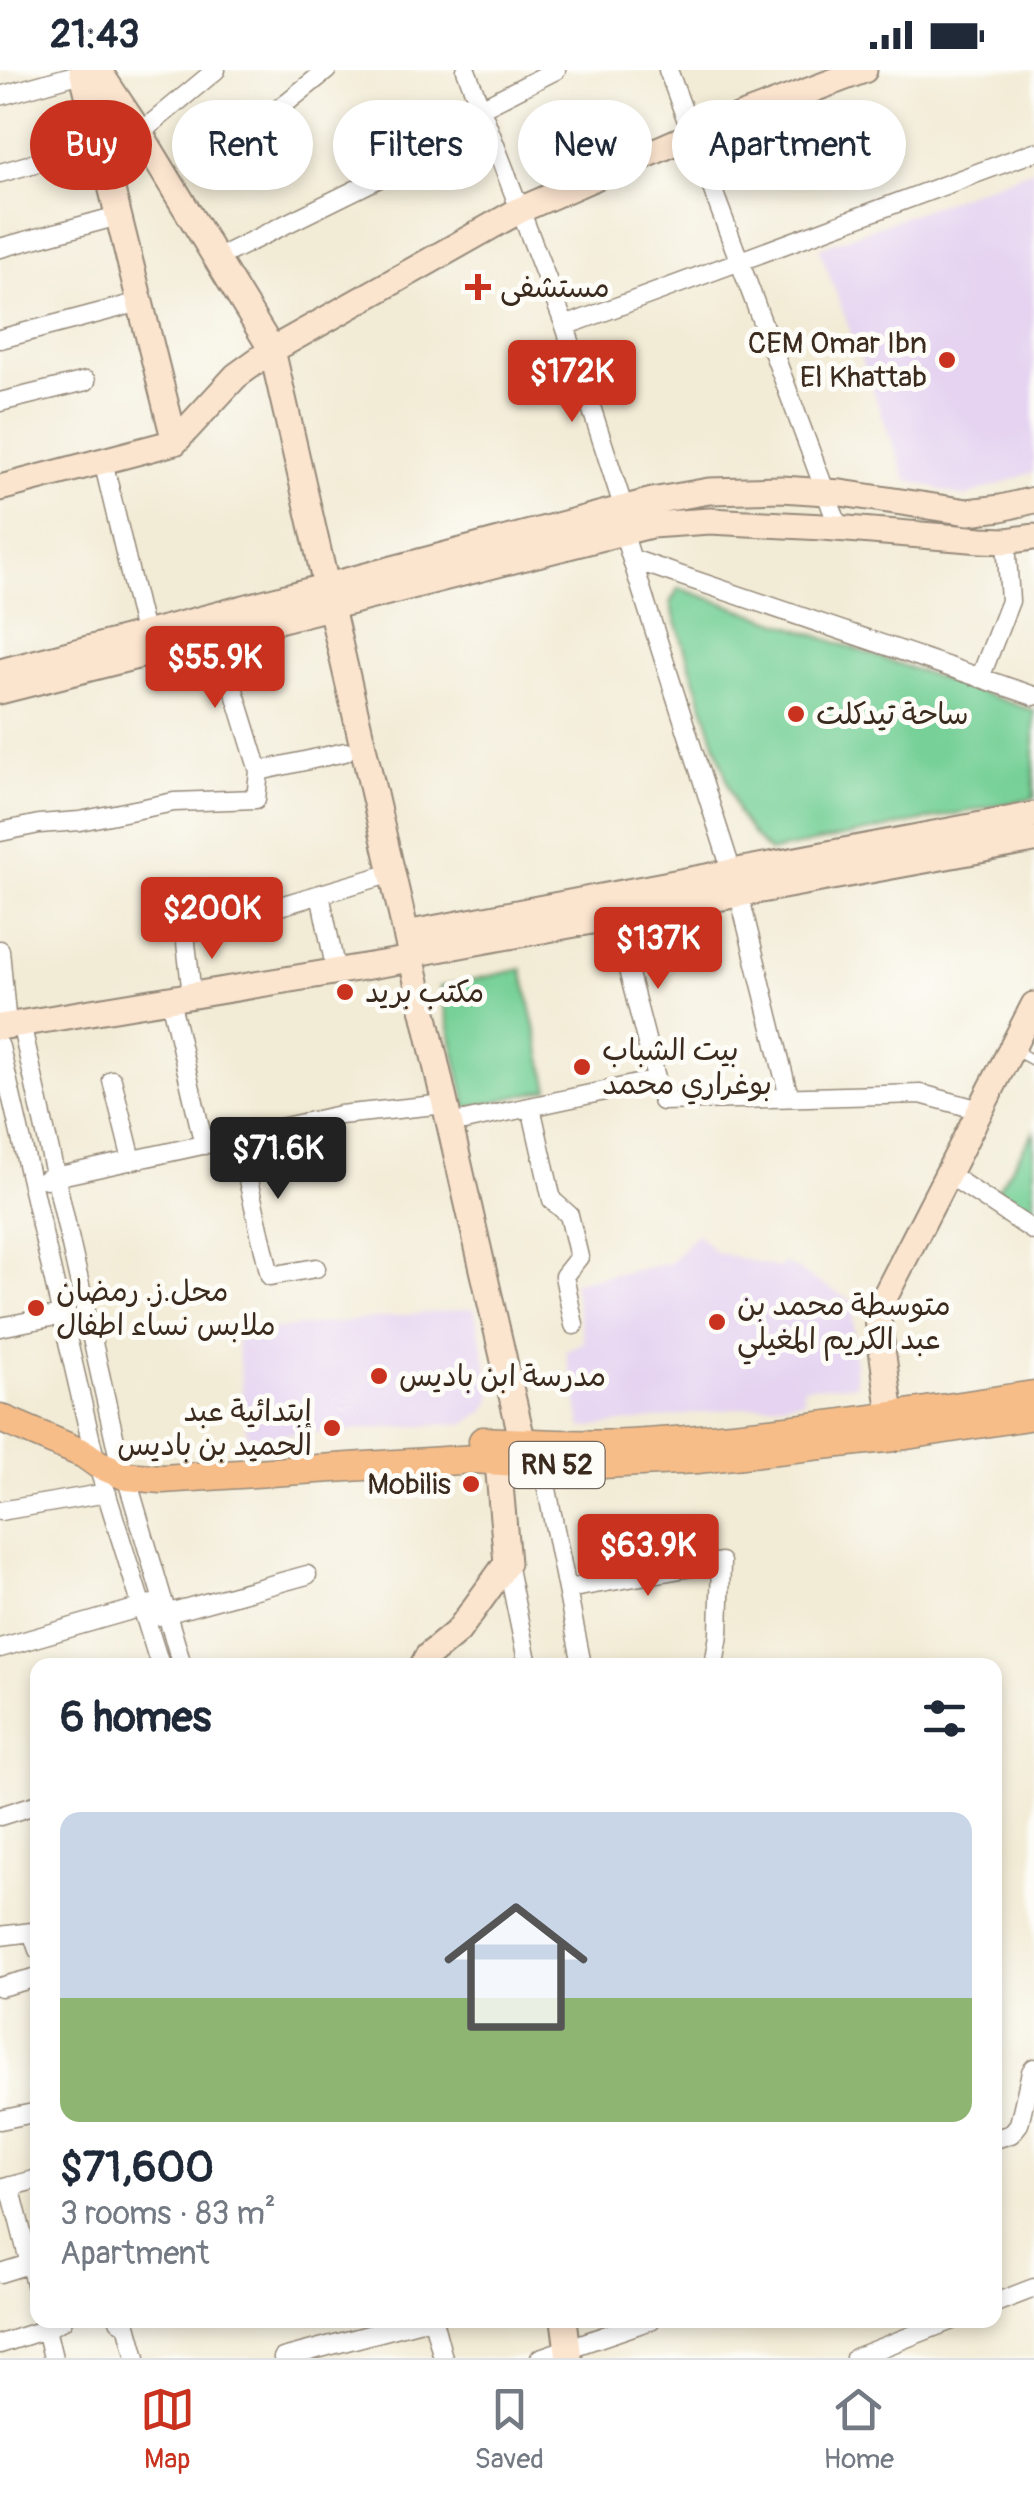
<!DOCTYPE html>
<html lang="en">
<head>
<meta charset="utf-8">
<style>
	:root { --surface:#fff; --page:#f2f2f3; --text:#1f2937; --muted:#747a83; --line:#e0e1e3; --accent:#c8321e }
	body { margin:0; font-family:Pangolin,"Playpen Sans Arabic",sans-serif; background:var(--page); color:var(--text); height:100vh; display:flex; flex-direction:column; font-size:38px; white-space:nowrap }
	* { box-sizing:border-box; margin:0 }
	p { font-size:32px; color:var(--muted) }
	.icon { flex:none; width:55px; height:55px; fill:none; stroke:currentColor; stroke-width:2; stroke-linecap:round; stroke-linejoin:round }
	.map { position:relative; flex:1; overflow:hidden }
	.side { position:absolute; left:30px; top:1588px; width:972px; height:670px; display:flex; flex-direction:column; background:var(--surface); border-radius:20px; box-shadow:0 5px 15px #0003 }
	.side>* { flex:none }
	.guide { position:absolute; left:30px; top:30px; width:975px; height:90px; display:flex; gap:20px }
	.price { position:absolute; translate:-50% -85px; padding:0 22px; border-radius:10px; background:var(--accent); color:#fff; font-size:32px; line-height:65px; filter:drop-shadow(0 2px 5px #0008) }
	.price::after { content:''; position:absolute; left:50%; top:60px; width:30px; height:22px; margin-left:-15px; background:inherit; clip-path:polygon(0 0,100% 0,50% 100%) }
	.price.current { background:#222; color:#fff }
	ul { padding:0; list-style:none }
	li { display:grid; align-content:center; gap:20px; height:530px; padding:0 30px }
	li+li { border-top:2px solid var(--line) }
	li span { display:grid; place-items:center; height:310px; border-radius:20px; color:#555 }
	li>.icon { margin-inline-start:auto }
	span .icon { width:180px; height:180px; fill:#fffc; stroke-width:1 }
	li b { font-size:42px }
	h2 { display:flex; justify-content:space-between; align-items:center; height:120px; padding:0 30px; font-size:42px }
	.pill { padding:0 35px; border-radius:45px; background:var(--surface); box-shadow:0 5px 15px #0003; font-size:35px; line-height:90px }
	.pill.current { background:var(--accent); color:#fff }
	.status { display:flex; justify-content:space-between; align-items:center; height:70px; padding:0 50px; background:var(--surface); direction:ltr }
	.status svg { height:28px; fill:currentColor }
	.tab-bar { display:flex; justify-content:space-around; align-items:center; height:140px; border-top:2px solid var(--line); background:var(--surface); font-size:28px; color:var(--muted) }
	.tab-bar a { display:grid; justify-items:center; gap:5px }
	.tab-bar .current { color:var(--accent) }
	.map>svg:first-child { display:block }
	.built { fill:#e5d3f1 }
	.green { fill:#76d097; stroke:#587d5a; stroke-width:2.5 }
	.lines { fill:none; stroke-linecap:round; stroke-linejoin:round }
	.lane-casing { stroke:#968a7a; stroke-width:12 }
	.street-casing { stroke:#968a7a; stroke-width:21 }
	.secondary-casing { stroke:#968a7a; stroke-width:29 }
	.primary-casing { stroke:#968a7a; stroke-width:31 }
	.lane { stroke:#fff; stroke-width:9 }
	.street { stroke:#fff; stroke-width:18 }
	.secondary { stroke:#fce5cf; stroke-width:25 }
	.primary { stroke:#f7bd88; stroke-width:28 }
	.poi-dot { fill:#c8321e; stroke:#fdfcf7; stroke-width:4 }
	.labels { text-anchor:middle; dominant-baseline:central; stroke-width:10; stroke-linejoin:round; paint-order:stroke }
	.shield { fill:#fdfcf7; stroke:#75695f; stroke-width:2.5 }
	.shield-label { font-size:28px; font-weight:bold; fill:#3b2a1e }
	.poi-label { font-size:30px; fill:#3b2a1e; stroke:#fdfcf7; text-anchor:start }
</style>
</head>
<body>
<div class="status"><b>21:43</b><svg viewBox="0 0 49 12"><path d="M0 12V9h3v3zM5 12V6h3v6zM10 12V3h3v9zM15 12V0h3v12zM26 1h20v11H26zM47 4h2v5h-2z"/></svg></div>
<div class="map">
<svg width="1034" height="2288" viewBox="0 0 1034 2288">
	<rect width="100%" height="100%" fill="#fdfcf7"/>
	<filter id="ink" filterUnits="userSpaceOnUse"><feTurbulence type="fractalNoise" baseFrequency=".01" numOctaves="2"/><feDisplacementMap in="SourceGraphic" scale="20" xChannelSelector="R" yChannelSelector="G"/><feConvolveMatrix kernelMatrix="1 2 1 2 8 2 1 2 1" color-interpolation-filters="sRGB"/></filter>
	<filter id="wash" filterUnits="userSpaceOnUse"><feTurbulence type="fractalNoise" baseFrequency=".0048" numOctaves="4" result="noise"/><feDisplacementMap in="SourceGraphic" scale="40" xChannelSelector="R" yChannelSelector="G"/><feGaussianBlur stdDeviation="2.25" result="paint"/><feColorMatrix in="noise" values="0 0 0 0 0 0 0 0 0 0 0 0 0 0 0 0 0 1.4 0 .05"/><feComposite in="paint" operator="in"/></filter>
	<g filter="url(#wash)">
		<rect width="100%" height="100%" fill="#f2ebd5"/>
		<path class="built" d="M 1034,99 L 1034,402 L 964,427 L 906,409 L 819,178 Z
			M 697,1163 L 715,1182 L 779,1198 L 785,1193 L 852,1231 L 856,1315 L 803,1317 L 804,1330 L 582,1358 L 566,1281 L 584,1272 L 573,1212 L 670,1193 Z
			M 474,1238 L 492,1319 L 492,1329 L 484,1342 L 466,1353 L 247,1367 L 236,1263 Z"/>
		<path class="green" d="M 679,518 L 1034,641 L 1034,728 L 769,782 L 753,765 L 738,744 L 670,533 Z
			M 522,899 L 549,1019 L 467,1038 L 440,917 Z
			M 1034,1061 L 1034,1149 L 994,1125 Z"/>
	</g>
	<g filter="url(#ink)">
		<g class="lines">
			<defs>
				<path id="lane" d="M 1014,980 L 1034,991"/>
				<path id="street" d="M 466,0 L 565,256 L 624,439 L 623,462 L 739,824 L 789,1027
					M 668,0 L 839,458
					M 0,26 L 82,3
					M 481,38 L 556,0
					M 271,45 L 327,0
					M 0,103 L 140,63 L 216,0
					M 0,178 L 118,146
					M 217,188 L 487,55
					M 565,256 L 1034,82
					M 0,269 L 140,232
					M 0,332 L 86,311
					M 103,391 L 147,575
					M 632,489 L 1034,626
					M 980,608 L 1010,531 L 1006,471
					M 259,701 L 345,682
					M 0,762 L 39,754 L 80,751 L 174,732 L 256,729 L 259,701 L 217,565
					M 320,824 L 336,902
					M 612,838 L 662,1031 L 921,1024 L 980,1040
					M 0,880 L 7,956
					M 192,925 L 185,864 L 392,803
					M 170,929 L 204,1075
					M 21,953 L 118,1384 L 126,1406 L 182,1595
					M 0,977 L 93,1380 L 160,1595
					M 112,1010 L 132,1090
					M 531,1037 L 552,1130 L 569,1145 L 579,1187 L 564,1206 L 574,1255
					M 450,1054 L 656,1010
					M 238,1067 L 270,1206 L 316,1198
					M 948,1104 L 1034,1161
					M 46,1109 L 340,1045 L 445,1034
					M 0,1257 L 61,1245
					M 542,1394 L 582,1595
					M 0,1441 L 107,1423
					M 507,1493 L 528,1595
					M 567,1519 L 721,1492 L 719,1565 L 714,1595
					M 158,1546 L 307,1505
					M 0,1578 L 152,1534
					M 0,1746 L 38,1734
					M 0,1866 L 32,1862 L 38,1880
					M 0,1917 L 38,1907
					M 0,2050 L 38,2042
					M 995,2069 L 1011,2064 L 1019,2054 L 1031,2002 L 1034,1998
					M 10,2116 L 38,2226
					M 0,2119 L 38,2109
					M 0,2203 L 29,2194
					M 995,2233 L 1034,2218
					M 44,2250 L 53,2288
					M 119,2250 L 127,2255 L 136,2288
					M 433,2250 L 443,2288
					M 0,2274 L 46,2259 L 63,2250
					M 283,2288 L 425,2250
					M 540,2288 L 651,2250
					M 855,2288 L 952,2250"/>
				<path id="secondary" d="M 82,0 L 175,372
					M 98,0 L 140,63 L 272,280 L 527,1391
					M 0,418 L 175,372 L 236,306 L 272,280 L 520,140 L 692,65 L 864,0
					M 0,602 L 652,431 L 709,421 L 782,419 L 841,423 L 968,442 L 1001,438 L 1034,430
					M 0,621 L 651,455 L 710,451 L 823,457 L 982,470 L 1006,471 L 1034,467
					M 406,864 L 1034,745
					M 411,884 L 1034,770
					M 0,957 L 412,889
					M 894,1367 L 877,1242 L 1034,935
					M 423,1595 L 428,1586 L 458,1561 L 507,1493 L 499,1404 L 493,1372
					M 564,2250 L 569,2288"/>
				<path id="primary" d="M 0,1348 L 84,1384 L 98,1394 L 126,1406 L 162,1409 L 475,1389 L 565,1396 L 697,1389 L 894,1367 L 1034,1345
					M 483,1371 C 531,1373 581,1376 629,1374 C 765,1367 900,1345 1034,1325"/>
			</defs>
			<use href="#lane" class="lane-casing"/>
			<use href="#street" class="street-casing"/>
			<use href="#secondary" class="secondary-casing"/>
			<use href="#primary" class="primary-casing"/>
			<use href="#lane" class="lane"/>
			<use href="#street" class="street"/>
			<use href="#secondary" class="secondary"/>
			<use href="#primary" class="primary"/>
		</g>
	</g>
	<g class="poi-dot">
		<path d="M473 202h10v10h10v10h-10v10h-10v-10h-10v-10h10z"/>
		<circle cx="947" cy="290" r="10"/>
		<circle cx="796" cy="644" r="10"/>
		<circle cx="345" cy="922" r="10"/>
		<circle cx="582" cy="997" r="10"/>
		<circle cx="36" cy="1238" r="10"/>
		<circle cx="717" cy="1252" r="10"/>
		<circle cx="379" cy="1306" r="10"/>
		<circle cx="332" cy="1358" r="10"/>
		<circle cx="471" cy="1414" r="10"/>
	</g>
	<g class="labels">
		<rect class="shield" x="509.5" y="1372" width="95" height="46" rx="8"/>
		<g class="shield-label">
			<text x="557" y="1395">RN 52</text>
		</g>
		<g class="poi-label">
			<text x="500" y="217">مستشفى</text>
			<text x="927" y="273" text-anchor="end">CEM Omar Ibn<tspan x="927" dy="34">El Khattab</tspan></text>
			<text x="816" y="644">ساحة تيدكلت</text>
			<text x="365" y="922">مكتب بريد</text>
			<text x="602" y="980">بيت الشباب<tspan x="602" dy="34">بوغراري محمد</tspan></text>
			<text x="56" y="1221">محل.ز. رمضان<tspan x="56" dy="34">ملابس نساء اطفال</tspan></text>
			<text x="737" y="1235">متوسطة محمد بن<tspan x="737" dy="34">عبد الكريم المغيلي</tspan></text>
			<text x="399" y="1306">مدرسة ابن باديس</text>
			<text x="312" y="1341" text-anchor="end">إبتدائية عبد<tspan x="312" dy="34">الحميد بن باديس</tspan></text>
			<text x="451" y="1414" text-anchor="end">Mobilis</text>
		</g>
	</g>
</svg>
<b class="price" style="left:572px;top:355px">$172K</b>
<b class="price" style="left:215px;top:641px">$55.9K</b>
<b class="price" style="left:212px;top:892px">$200K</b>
<b class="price" style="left:658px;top:922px">$137K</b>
<b class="price current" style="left:278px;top:1132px">$71.6K</b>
<b class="price" style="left:648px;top:1529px">$63.9K</b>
<div class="guide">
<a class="pill current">Buy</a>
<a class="pill">Rent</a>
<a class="pill">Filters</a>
<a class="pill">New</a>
<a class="pill">Apartment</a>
</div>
<section class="side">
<h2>6 homes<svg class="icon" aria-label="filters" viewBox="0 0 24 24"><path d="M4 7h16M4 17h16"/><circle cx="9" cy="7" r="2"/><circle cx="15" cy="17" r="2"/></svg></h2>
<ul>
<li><span style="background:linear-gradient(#c9d6e8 60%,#8fb573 0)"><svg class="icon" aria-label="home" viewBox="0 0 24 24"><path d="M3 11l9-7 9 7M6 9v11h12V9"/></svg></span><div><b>$71,600</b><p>3 rooms · 83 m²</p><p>Apartment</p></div></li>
</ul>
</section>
</div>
<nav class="tab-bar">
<a class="current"><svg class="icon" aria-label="map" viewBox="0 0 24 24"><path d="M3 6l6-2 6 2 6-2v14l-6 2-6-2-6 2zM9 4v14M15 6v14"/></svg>Map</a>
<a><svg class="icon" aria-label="saved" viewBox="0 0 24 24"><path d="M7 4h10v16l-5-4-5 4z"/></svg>Saved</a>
<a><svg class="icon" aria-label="home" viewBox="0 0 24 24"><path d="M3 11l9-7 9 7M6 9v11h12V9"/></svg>Home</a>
</nav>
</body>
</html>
